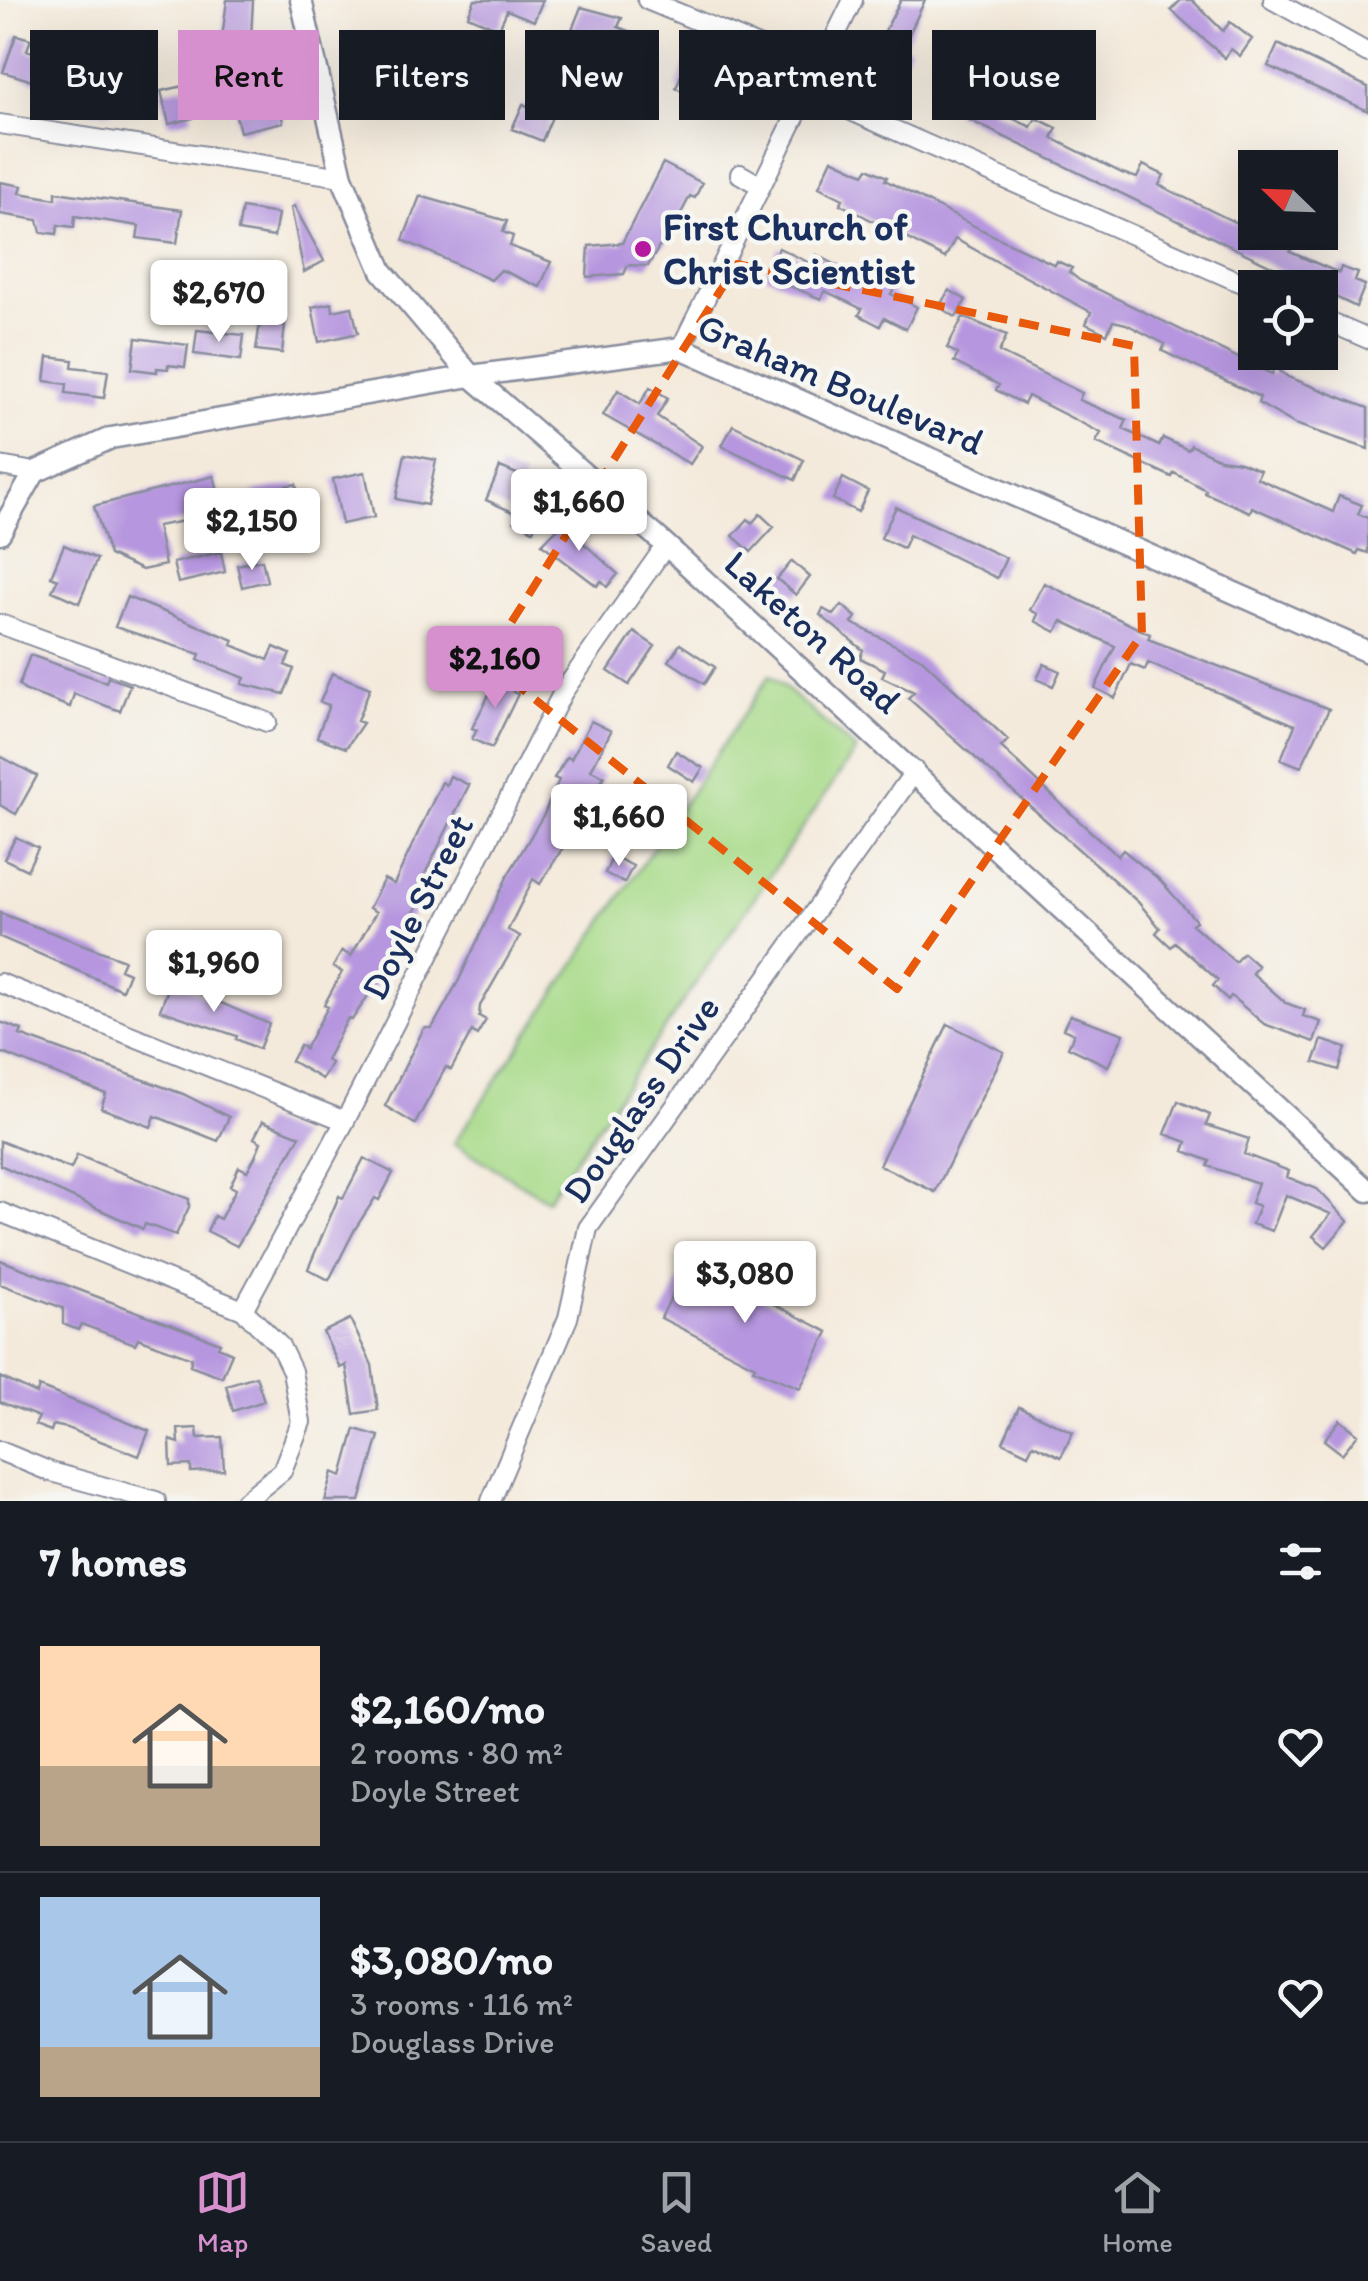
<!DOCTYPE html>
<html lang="en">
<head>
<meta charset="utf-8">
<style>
	:root { --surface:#171b24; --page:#242831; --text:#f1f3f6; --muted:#9ea1a6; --line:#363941; --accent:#d690ce }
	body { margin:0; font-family:Itim,sans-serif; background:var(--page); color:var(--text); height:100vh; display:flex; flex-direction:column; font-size:38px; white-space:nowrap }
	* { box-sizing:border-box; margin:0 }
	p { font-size:32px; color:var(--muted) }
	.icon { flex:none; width:55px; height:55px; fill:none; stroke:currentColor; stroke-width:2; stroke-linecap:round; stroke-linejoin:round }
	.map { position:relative; height:1501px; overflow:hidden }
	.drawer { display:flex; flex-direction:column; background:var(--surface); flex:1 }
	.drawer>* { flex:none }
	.hud { position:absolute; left:30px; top:30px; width:1310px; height:90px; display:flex; gap:20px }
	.needle { width:65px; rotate:293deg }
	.buttons { position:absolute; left:1238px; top:150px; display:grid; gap:20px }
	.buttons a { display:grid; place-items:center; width:100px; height:100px; border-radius:0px; background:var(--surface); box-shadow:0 10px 40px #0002; font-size:50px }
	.price { position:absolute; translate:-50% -85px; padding:0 22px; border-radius:10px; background:#fff; color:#222; font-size:32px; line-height:65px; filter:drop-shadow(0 2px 5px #0008) }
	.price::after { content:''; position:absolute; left:50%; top:60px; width:30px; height:22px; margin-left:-15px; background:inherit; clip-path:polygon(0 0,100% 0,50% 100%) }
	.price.current { background:var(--accent); color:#111 }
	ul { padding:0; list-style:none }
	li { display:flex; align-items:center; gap:30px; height:250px; padding:0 40px }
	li+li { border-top:2px solid var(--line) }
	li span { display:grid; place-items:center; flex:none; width:280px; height:200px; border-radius:0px; color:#555 }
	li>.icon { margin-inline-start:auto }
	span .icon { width:120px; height:120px; fill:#fffc; stroke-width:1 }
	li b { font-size:42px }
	h2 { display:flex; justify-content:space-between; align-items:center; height:120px; padding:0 40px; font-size:42px }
	.pill { padding:0 35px; border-radius:0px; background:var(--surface); box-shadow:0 10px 40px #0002; font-size:35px; line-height:90px }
	.pill.current { background:var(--accent); color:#111 }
	.menu { display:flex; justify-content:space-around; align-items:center; height:140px; border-top:2px solid var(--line); background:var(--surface); font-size:28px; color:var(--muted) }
	.menu a { display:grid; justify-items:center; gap:5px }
	.menu .current { color:var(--accent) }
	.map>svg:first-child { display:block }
	.green { fill:#a8da89; stroke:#628474; stroke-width:2.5 }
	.building { fill:#b696df }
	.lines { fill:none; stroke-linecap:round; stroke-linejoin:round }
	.minor-casing { stroke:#888c9c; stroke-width:22 }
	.tertiary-casing { stroke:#888c9c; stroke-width:25 }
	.minor { stroke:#fff; stroke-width:18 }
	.tertiary { stroke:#fff; stroke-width:20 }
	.marked { fill:none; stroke:#e8590c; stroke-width:8; stroke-dasharray:20 12; stroke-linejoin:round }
	.poi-dot { fill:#b5179e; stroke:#f6f6f2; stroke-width:4 }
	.labels { text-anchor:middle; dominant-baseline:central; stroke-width:9; stroke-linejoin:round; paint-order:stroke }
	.poi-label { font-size:38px; font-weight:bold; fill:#1b2f5e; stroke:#f6f6f2; text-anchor:start }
	.street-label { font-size:38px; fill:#1b2f5e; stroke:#f6f6f2 }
</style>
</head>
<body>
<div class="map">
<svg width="1368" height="1501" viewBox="0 0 1368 1501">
	<rect width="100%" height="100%" fill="#f6f6f2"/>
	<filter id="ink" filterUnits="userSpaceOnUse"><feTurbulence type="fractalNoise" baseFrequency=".01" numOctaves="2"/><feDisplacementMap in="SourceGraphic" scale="20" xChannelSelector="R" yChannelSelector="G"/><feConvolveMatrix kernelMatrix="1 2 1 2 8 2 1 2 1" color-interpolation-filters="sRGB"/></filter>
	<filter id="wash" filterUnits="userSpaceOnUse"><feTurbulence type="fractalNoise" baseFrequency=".0048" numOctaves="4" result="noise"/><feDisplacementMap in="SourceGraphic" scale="40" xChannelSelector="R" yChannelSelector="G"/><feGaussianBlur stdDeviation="2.25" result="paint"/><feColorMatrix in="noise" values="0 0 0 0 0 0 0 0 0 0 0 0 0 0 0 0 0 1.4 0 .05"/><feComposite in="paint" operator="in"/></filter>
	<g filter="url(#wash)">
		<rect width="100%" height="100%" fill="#f4eadb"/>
		<path class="green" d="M 770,675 L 856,750 L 547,1200 L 454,1143 Z"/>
		<g id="blocks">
			<path class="building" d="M 227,0 L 253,0 L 250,57 L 220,53 Z
				M 475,0 L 543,0 L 534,21 L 507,10 L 499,29 L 468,16 Z
				M 901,0 L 925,0 L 904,45 L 910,48 L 896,77 L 874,66 L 880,53 L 875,50 Z
				M 1181,0 L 1192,0 L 1223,31 L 1230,22 L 1252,39 L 1240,56 L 1231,49 L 1225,58 L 1171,10 Z
				M 581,7 L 622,18 L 618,27 L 631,32 L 617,68 L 600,61 L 603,56 L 567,42 Z
				M 16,35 L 31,39 L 27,50 L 47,57 L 39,83 L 3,72 Z
				M 1278,44 L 1368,87 L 1368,111 L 1268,66 Z
				M 693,45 L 719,56 L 716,63 L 732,69 L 731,75 L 752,84 L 740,114 L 718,105 L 717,109 L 676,88 Z
				M 394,51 L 398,97 L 370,100 L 366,53 Z
				M 88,80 L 112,83 L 111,112 L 76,109 L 78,88 L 86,89 Z
				M 184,86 L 193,118 L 169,124 L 161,91 Z
				M 983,86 L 1000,94 L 992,109 L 1031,127 L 1036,118 L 1057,128 L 1052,138 L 1122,173 L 1137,178 L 1143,165 L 1164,175 L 1159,185 L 1255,232 L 1293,245 L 1290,252 L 1339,273 L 1341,267 L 1358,273 L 1355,281 L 1365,285 L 1356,307 L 955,113 L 966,91 L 978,97 Z
				M 277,95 L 283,122 L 240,132 L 235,112 L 246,109 L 245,103 Z
				M 523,104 L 552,117 L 542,141 L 512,129 Z
				M 832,159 L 864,174 L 868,168 L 887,177 L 885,180 L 982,230 L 1055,265 L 1057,261 L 1072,268 L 1069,272 L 1079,280 L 1259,368 L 1272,374 L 1275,367 L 1288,377 L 1368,408 L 1368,449 L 1295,424 L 1258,403 L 1260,397 L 1162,351 L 1165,344 L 1126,324 L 1113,321 L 1107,334 L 1086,324 L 1091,312 L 955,239 L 945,258 L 840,204 L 843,199 L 819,187 Z
				M 663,163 L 702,183 L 695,198 L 690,196 L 664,246 L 659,247 L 648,266 L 628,265 L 624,274 L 587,277 L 589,246 L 622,243 Z
				M 0,182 L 22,186 L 20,193 L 56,199 L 56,192 L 182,210 L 177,243 L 137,238 L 139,226 L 75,216 L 74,227 L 58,225 L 57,234 L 41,232 L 38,220 L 0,214 Z
				M 420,196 L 507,221 L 503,232 L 513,236 L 510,246 L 551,262 L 540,287 L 501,270 L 491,280 L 403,240 Z
				M 294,206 L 324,261 L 304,272 L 291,208 Z
				M 242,208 L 278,214 L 274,237 L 238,231 Z
				M 779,248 L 812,264 L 817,255 L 838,266 L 834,272 L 865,289 L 871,278 L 894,289 L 891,294 L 917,307 L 906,329 L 884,318 L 880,326 L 859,315 L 862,309 L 825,291 L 821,299 L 765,276 Z
				M 949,290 L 966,300 L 956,317 L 939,307 Z
				M 332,303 L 333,311 L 352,307 L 358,333 L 319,342 L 312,307 Z
				M 963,317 L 1007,335 L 999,352 L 1082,393 L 1079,400 L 1127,420 L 1123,429 L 1159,446 L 1163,438 L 1188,450 L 1191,445 L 1220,459 L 1240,462 L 1260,470 L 1257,478 L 1333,512 L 1339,496 L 1362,505 L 1358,514 L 1368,518 L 1368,553 L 1359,550 L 1357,554 L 1252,507 L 1250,512 L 1205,493 L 1206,490 L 1174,473 L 1172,477 L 1096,442 L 1101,433 L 1028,396 L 1024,404 L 996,390 L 999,385 L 954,362 L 958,354 L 947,348 Z
				M 260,322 L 285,325 L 282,353 L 256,350 Z
				M 197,330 L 244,335 L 241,360 L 194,354 Z
				M 136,338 L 188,345 L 185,367 L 168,365 L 168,369 L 157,368 L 157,372 L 132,369 Z
				M 48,357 L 73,360 L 72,367 L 108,371 L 104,398 L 66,393 L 67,384 L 45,381 Z
				M 650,387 L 668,398 L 657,416 L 702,446 L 690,464 L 603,415 L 618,390 L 640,404 Z
				M 733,425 L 804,460 L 795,480 L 722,446 Z
				M 405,454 L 436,460 L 427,505 L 396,499 Z
				M 500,467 L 524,477 L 521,484 L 548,497 L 533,530 L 514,521 L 517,514 L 486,500 Z
				M 365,472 L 374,517 L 342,524 L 333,479 Z
				M 214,476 L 224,513 L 216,515 L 221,533 L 205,537 L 200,518 L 157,526 L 165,565 L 142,570 L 109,555 L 94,506 Z
				M 843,478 L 868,491 L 858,512 L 833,499 Z
				M 296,484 L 305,531 L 263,539 L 254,492 Z
				M 896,507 L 1006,558 L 997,578 L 909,535 L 903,548 L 881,538 Z
				M 760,514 L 774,527 L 751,552 L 733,536 L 748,519 L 752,523 Z
				M 568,518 L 584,534 L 579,539 L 618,574 L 607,587 L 601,581 L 597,586 L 542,544 Z
				M 64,545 L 97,559 L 79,603 L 52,591 L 58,579 L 51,576 Z
				M 221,552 L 225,572 L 178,583 L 173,563 Z
				M 262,560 L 267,581 L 242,587 L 237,565 Z
				M 792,561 L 810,577 L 796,595 L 777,579 Z
				M 1044,583 L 1150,634 L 1148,639 L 1329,709 L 1301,767 L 1281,759 L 1295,725 L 1148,663 L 1145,670 L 1131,664 L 1115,698 L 1095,688 L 1115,646 L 1062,621 L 1056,632 L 1035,621 L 1038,614 L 1030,610 Z
				M 127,597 L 234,640 L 232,645 L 268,660 L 274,647 L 290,654 L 285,665 L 294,669 L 284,694 L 242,684 L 245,678 L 198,660 L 200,654 L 115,627 Z
				M 842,605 L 856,617 L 852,623 L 922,659 L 1008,740 L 1001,747 L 1079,821 L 1118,856 L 1123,850 L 1160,880 L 1196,921 L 1192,924 L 1235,962 L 1243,953 L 1258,966 L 1252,973 L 1286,1003 L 1305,1010 L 1303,1016 L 1321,1022 L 1314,1042 L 1264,1024 L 1231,996 L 1228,1000 L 1213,986 L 1218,980 L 1175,942 L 1171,947 L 1156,933 L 1160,928 L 1138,902 L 908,698 L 914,692 L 882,677 L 885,670 L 860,658 L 863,650 L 820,615 L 823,609 L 834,615 Z
				M 634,632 L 655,646 L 629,685 L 608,671 Z
				M 680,644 L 715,667 L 704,684 L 669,661 Z
				M 30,655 L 106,682 L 108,677 L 130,685 L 120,711 L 74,694 L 70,707 L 24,690 L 19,685 Z
				M 1044,664 L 1060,671 L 1053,686 L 1037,679 Z
				M 332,673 L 370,688 L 357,721 L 363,723 L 346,748 L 317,737 L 329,705 L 320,702 Z
				M 500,673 L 518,683 L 513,692 L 518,694 L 492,748 L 472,739 L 477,730 L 472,728 Z
				M 591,721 L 611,731 L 591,770 L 604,776 L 592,798 L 583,793 L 561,838 L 567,841 L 540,884 L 533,879 L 508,930 L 520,936 L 480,1006 L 479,1016 L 486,1020 L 477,1035 L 472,1031 L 451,1070 L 446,1067 L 415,1124 L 385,1106 L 424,1028 L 432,1028 L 459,980 L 508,875 L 544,814 L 559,780 L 554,778 L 567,757 L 571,759 Z
				M 676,751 L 703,768 L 694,782 L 668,765 Z
				M 0,756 L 37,776 L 16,814 L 0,805 Z
				M 450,776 L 469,785 L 412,900 L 419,903 L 373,988 L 352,1020 L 348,1018 L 326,1060 L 331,1063 L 322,1079 L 291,1061 L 300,1045 L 305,1049 L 328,1007 L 324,1005 L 342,972 L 333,967 L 342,951 L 351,956 L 376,912 L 369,908 L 384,879 L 394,884 L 442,782 L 446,785 Z
				M 16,837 L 38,848 L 27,870 L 4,859 Z
				M 613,856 L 633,866 L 624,883 L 605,873 Z
				M 0,913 L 124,960 L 120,969 L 129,973 L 122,990 L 0,937 Z
				M 171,981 L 269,1024 L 259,1049 L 236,1039 L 237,1036 L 160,1010 Z
				M 1070,1015 L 1124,1034 L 1108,1066 L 1068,1047 L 1074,1034 L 1063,1029 Z
				M 0,1022 L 22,1030 L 20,1035 L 183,1094 L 229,1117 L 218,1141 L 155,1116 L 151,1127 L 101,1108 L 106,1094 L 0,1052 Z
				M 948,1024 L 1004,1052 L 935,1192 L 879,1165 Z
				M 1322,1040 L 1346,1048 L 1339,1070 L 1314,1062 Z
				M 1178,1101 L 1210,1115 L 1206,1125 L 1249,1139 L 1244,1154 L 1289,1171 L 1287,1177 L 1317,1189 L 1348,1221 L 1326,1247 L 1313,1236 L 1331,1214 L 1286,1195 L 1272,1231 L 1252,1224 L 1259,1206 L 1251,1203 L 1258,1183 L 1208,1166 L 1210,1161 L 1184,1151 L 1187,1142 L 1165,1134 Z
				M 263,1121 L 300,1136 L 237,1246 L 207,1231 L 214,1216 L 220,1219 L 236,1189 L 230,1186 L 239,1167 L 247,1171 L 255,1157 L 261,1142 L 254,1138 Z
				M 0,1141 L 71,1169 L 77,1155 L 189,1199 L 189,1207 L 176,1235 L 145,1224 L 143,1229 L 0,1165 Z
				M 364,1158 L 393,1173 L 379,1200 L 375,1198 L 355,1229 L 329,1280 L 308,1269 L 339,1196 L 343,1198 Z
				M 0,1260 L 220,1343 L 218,1347 L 232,1353 L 222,1377 L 190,1365 L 192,1358 L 138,1338 L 135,1344 L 81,1324 L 78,1330 L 63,1324 L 63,1308 L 0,1284 Z
				M 687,1264 L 703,1272 L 705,1269 L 828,1332 L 800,1388 L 753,1369 L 755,1366 L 661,1318 Z
				M 350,1319 L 372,1365 L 378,1410 L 354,1414 L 346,1365 L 340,1368 L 323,1332 Z
				M 256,1376 L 264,1401 L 233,1411 L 226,1385 Z
				M 0,1377 L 37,1394 L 39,1387 L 149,1431 L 139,1456 L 67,1428 L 53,1425 L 51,1431 L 35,1425 L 39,1417 L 0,1402 Z
				M 1019,1407 L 1073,1432 L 1061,1457 L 1033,1444 L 1028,1454 L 1003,1442 Z
				M 1340,1420 L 1358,1434 L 1342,1454 L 1324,1440 Z
				M 197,1428 L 198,1438 L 222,1437 L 224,1470 L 191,1472 L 191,1465 L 171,1466 L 170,1440 L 179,1443 L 178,1429 Z
				M 355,1429 L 379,1436 L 360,1501 L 325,1501 L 333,1472 L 342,1476 Z"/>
		</g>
	</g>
	<g filter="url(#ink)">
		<use href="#blocks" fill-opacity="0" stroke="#888c9c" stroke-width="2.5"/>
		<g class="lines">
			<defs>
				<path id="minor" d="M 647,0 L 818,71
					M 1273,0 L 1368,53
					M 808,92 L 1255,289
					M 0,124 L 342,177
					M 740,174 L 761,186
					M 1320,318 L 1368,339
					M 681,348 L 853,0
					M 0,466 L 35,472
					M 0,624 L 267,722
					M 0,983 L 345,1121
					M 0,1212 L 243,1310 L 280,1346 L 292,1371 L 301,1422 L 282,1471 L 245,1501
					M 243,1310 L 345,1121 L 563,692 L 666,545
					M 0,1451 L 51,1472 L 156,1501
					M 491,1501 L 568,1318 L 588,1228 L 915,771"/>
				<path id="tertiary" d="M 301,0 L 342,177 L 382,271 L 471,376 L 666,545 L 1368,1191
					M 0,533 L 35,472 L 111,438 L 471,376 L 681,348 L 1368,652"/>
			</defs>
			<use href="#minor" class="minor-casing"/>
			<use href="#tertiary" class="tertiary-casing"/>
			<use href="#minor" class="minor"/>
			<use href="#tertiary" class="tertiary"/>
		</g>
	</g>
	<path class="marked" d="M 737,264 L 1134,346 L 1142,634 L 897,989 L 487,661 Z"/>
	<circle class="poi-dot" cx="643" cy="249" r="10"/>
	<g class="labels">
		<g class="poi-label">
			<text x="663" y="227">First Church of<tspan x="663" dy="44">Christ Scientist</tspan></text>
		</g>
		<g class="street-label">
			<text transform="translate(841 384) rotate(23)">Graham Boulevard</text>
			<text transform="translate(813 632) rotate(42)">Laketon Road</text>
			<text transform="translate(417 907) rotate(-63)">Doyle Street</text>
			<text transform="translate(641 1099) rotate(-55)">Douglass Drive</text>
		</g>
	</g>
</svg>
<div class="buttons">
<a><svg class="needle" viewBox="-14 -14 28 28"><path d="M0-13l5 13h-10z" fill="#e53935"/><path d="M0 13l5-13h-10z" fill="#9ea1a6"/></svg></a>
<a><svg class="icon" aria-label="locate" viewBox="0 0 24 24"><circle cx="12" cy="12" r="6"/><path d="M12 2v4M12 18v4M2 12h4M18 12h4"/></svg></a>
</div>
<b class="price" style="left:219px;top:345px">$2,670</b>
<b class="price" style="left:579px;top:554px">$1,660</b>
<b class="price" style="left:252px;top:573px">$2,150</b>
<b class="price current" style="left:495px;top:711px">$2,160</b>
<b class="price" style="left:619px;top:869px">$1,660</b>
<b class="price" style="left:214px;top:1015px">$1,960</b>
<b class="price" style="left:745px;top:1326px">$3,080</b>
<div class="hud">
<a class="pill">Buy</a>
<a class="pill current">Rent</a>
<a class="pill">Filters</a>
<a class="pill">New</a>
<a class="pill">Apartment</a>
<a class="pill">House</a>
</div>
</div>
<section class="drawer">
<h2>7 homes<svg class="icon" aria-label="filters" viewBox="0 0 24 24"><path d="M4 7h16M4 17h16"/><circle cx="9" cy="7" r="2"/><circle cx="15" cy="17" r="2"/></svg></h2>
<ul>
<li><span style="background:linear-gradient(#ffd9b3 60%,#b9a48a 0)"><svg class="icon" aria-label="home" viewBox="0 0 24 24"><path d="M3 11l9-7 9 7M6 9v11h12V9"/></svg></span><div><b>$2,160/mo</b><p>2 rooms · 80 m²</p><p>Doyle Street</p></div><svg class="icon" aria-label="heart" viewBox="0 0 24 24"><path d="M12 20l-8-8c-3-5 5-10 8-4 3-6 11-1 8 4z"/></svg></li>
<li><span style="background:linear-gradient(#a9c7e8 75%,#b9a48a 0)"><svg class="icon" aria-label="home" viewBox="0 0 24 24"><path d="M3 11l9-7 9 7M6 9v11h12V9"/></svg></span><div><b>$3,080/mo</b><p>3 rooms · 116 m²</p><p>Douglass Drive</p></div><svg class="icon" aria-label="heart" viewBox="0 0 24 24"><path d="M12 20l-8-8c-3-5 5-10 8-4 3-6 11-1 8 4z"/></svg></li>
</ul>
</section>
<nav class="menu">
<a class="current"><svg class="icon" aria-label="map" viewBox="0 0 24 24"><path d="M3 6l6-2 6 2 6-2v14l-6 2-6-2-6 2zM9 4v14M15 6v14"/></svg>Map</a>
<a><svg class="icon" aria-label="saved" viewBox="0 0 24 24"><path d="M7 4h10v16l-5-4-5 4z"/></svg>Saved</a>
<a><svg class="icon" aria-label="home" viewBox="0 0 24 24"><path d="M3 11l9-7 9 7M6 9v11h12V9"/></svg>Home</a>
</nav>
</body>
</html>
